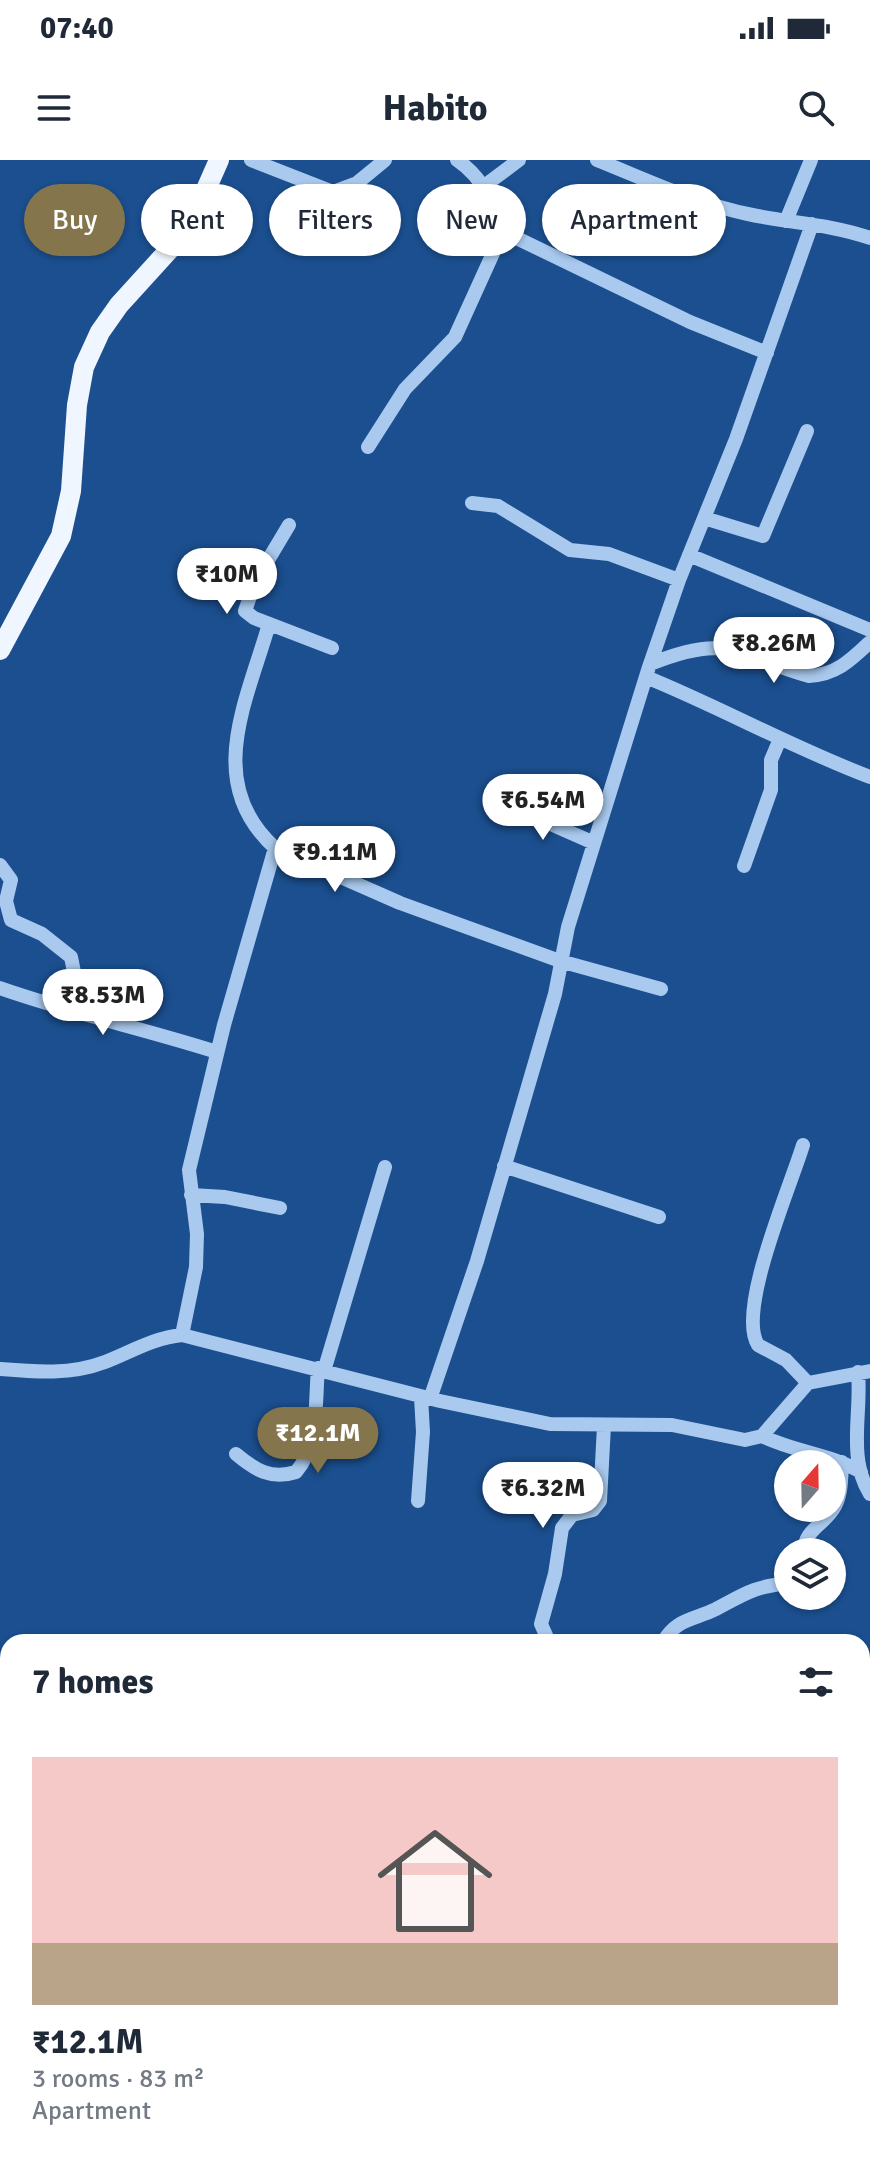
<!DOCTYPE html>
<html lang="en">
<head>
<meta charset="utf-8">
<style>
	:root { --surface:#fff; --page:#f2f2f3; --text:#1f2937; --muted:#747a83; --line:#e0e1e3; --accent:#84754c }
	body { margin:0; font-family:Signika,sans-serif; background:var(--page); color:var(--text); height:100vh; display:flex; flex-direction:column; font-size:30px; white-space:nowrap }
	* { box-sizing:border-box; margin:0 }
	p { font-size:26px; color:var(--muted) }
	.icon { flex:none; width:44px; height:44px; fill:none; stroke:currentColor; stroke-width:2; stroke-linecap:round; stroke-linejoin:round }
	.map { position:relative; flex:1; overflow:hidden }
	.side { position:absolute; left:0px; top:1474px; width:870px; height:536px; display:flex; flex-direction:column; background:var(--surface); border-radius:24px 24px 0 0; box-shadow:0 2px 6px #0004 }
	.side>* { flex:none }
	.top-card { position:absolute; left:24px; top:24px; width:822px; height:72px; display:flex; gap:16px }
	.needle { width:52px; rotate:20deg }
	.controls { position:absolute; left:774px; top:1290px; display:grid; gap:16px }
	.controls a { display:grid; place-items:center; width:72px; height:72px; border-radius:50%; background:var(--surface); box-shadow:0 2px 6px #0004; font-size:40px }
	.price { position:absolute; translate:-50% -68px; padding:0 18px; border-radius:28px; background:#fff; color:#222; font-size:26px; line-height:52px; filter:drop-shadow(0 2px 4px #0008) }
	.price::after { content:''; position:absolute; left:50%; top:48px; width:24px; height:18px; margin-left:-12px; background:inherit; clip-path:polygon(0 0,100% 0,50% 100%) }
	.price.on { background:var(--accent); color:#fff }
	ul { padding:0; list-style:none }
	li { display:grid; align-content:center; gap:16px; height:424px; padding:0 32px }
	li+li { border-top:2px solid var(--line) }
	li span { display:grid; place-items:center; height:248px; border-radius:0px; color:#555 }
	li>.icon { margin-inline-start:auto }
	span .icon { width:144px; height:144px; fill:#fffc; stroke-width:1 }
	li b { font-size:34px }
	h2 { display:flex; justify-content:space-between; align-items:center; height:96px; padding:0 32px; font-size:34px }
	.tag { padding:0 28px; border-radius:36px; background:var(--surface); box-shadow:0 2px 6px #0004; font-size:28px; line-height:72px }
	.tag.on { background:var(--accent); color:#fff }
	.status { display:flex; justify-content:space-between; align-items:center; height:56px; padding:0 40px; background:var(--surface); direction:ltr }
	.status svg { height:22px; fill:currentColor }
	header { display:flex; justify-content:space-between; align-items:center; height:104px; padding:0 32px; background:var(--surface); font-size:36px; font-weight:700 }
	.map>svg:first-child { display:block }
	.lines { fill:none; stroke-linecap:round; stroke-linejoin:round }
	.minor { stroke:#a9c9ee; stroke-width:14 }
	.major { stroke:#f0f6ff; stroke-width:20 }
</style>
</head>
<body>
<div class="status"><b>07:40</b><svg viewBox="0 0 49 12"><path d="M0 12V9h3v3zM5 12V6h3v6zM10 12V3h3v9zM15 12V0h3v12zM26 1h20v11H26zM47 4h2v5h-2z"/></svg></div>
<header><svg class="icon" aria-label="menu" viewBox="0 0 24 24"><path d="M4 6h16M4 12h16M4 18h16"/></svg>Habito<svg class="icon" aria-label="search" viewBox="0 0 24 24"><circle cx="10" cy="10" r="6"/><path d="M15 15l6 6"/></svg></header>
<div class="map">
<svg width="870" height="2010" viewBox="0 0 870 2010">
	<rect width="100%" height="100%" fill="#1b4f8f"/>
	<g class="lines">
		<path class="minor" d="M 251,0 L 333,32 L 357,23 L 385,0
			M 597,0 C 642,18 684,38 731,50 C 777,63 825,62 870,78
			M 484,26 L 519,0
			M 786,61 L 811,0
			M 500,70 L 690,162 L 767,193
			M 368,287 L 405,229 L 455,177 L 499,80 C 502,51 481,16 457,0
			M 472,343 L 498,346 L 570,390 L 609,394 L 679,420
			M 704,358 L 763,376 L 807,271
			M 289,365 L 255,422 L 245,451 L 254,458 L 332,488
			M 689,395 L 870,470
			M 269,464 C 247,541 203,623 275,688 L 400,743 L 560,801 L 661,829
			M 650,504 C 730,472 735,495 809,516 C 836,515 851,500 870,482
			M 646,517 C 722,548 793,588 870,617
			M 508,645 L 594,683
			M 0,705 L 11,720 L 6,741 L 11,760 L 42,774 L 71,797 L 75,817 L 67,849
			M 744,706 L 771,630 L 771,600 L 780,579
			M 0,828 C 71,853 145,869 217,892
			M 803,985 C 791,1025 736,1151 758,1185 L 786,1200 L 808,1223
			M 504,1006 L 659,1057
			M 191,1035 L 225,1037 L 280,1048
			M 182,1175 L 196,1107 L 197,1074 L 189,1010 L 224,865 L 275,688
			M 0,1209 C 36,1212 71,1215 105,1202 C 131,1192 153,1178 182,1175 L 440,1241 L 550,1264 L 672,1265 L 745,1280 L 762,1276 L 808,1223 L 870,1211
			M 324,1211 L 385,1007
			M 858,1212 C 862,1253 847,1297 870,1334
			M 430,1239 L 477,1101 L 555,834 L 568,767 L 648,510 L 679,420 L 736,279 L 812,64
			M 762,1276 C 794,1292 830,1294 861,1312
			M 236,1294 C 255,1310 271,1320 296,1312 C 319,1285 315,1242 318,1208
			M 418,1341 L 423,1272 L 421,1237
			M 804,1392 C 804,1369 825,1365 835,1346 C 842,1333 841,1317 842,1302
			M 549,1482 L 541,1464 L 555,1414 L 562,1368 L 572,1355 L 593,1350 L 600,1341 L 604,1266
			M 663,1482 C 677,1458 694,1460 716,1449 C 746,1433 753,1427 788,1423
			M 0,1767 L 8,1751
			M 0,1901 L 8,1898
			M 862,1962 L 870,1964
			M 404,2010 L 405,2002"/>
		<path class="major" d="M 0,490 L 61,376 L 71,331 L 77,245 L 84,207 L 100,172 L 119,145 L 189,68 L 219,0"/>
	</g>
</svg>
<div class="controls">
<a><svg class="needle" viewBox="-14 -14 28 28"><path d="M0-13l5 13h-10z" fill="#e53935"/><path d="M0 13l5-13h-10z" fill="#747a83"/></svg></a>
<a><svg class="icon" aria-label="layers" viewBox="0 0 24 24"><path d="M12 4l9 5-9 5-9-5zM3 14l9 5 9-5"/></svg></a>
</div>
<b class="price" style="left:227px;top:456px">₹10M</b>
<b class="price" style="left:774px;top:525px">₹8.26M</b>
<b class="price" style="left:543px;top:682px">₹6.54M</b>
<b class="price" style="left:335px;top:734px">₹9.11M</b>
<b class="price" style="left:103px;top:877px">₹8.53M</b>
<b class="price on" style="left:318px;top:1315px">₹12.1M</b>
<b class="price" style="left:543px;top:1370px">₹6.32M</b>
<div class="top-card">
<a class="tag on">Buy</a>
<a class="tag">Rent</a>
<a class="tag">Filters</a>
<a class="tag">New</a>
<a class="tag">Apartment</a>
</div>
<section class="side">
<h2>7 homes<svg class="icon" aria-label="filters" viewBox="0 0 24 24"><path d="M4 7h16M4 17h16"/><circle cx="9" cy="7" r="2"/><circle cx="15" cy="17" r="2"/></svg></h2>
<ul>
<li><span style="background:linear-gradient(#f6c9c9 75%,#b9a48a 0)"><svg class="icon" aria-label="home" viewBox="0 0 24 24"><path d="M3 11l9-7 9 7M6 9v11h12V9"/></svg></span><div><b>₹12.1M</b><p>3 rooms · 83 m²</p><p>Apartment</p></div></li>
</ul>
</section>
</div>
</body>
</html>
